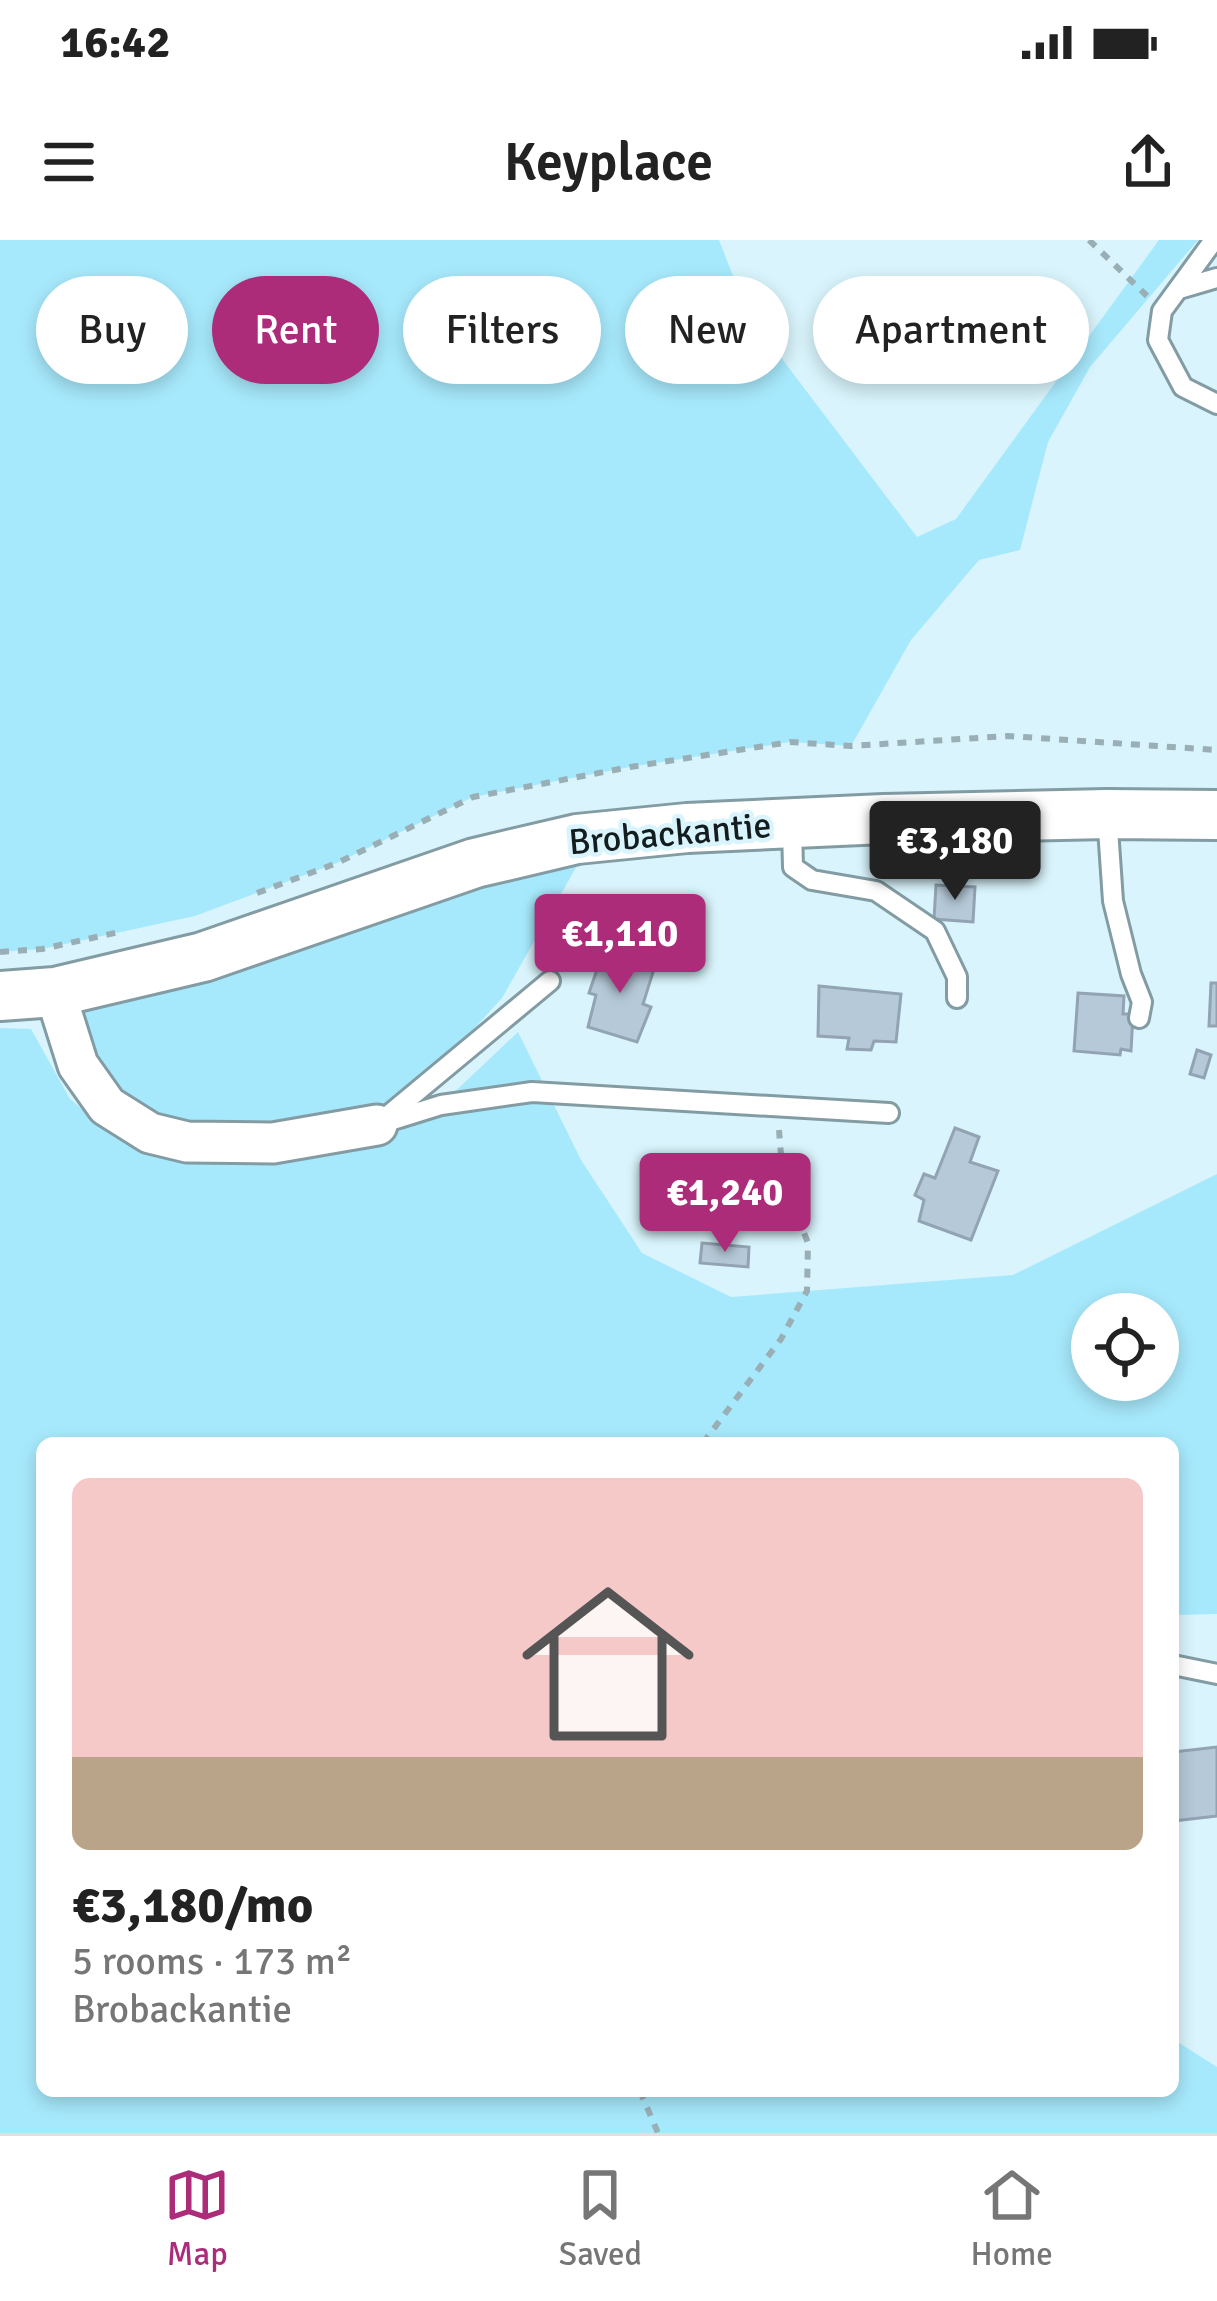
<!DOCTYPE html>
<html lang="en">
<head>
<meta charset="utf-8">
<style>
	:root { --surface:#fff; --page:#f6f6f6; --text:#222; --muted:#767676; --line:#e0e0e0; --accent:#ac2c7a }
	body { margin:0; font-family:Signika,sans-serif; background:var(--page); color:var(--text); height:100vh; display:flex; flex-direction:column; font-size:45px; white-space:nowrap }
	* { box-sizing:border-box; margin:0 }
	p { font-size:39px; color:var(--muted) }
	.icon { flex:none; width:66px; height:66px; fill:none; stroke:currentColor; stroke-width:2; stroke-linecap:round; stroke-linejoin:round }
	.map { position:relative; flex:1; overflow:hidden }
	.panel { position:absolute; left:36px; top:1197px; width:1143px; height:660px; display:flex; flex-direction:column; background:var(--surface); border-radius:18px; box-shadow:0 6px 18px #0003 }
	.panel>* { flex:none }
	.guide { position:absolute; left:36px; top:36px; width:1146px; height:108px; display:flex; gap:24px }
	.buttons { position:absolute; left:1071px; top:1053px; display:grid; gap:24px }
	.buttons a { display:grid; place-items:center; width:108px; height:108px; border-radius:50%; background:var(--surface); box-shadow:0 6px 18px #0003; font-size:60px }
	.price { position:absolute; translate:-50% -102px; padding:0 27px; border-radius:12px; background:var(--accent); color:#fff; font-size:39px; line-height:78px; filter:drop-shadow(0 3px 6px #0008) }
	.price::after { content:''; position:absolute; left:50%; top:72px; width:36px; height:27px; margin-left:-18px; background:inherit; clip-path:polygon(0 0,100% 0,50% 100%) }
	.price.current { background:#222; color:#fff }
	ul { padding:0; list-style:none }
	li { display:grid; align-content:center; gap:24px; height:636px; padding:0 36px }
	li span { display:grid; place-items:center; height:372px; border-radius:18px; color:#555 }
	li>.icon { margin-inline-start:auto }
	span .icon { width:216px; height:216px; fill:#fffc; stroke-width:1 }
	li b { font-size:51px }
	.chip { padding:0 42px; border-radius:54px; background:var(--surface); box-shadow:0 6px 18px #0003; font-size:42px; line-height:108px }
	.chip.current { background:var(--accent); color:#fff }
	.status { display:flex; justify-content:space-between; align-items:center; height:84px; padding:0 60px; background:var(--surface); direction:ltr }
	.status svg { height:33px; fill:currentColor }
	header { display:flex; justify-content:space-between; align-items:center; height:156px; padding:0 36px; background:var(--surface); font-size:54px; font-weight:600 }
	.dock { display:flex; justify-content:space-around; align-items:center; height:168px; border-top:3px solid var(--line); background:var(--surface); font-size:33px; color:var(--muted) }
	.dock a { display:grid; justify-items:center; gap:6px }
	.dock .current { color:var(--accent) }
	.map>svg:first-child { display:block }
	.green { fill:#a7e9fc; fill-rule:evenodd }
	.building { fill:#b6c9d8; stroke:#92a3b3; stroke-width:3 }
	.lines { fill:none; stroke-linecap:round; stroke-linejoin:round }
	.service-casing { stroke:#839ca3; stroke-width:24 }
	.minor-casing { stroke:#839ca3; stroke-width:45 }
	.tertiary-casing { stroke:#839ca3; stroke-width:54 }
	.path { stroke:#99aeb5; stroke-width:6; stroke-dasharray:9 9; stroke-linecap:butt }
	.service { stroke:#fff; stroke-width:18 }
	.minor { stroke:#fff; stroke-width:39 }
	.tertiary { stroke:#fff; stroke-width:48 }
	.labels { text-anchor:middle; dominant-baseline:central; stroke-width:9; stroke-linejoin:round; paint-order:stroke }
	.street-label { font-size:36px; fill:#131c1f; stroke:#d9f4fc }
</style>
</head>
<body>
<div class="status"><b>16:42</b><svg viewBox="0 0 49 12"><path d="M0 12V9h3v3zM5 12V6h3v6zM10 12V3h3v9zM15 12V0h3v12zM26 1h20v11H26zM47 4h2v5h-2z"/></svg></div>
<header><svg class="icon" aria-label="menu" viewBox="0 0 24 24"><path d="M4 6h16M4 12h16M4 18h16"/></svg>Keyplace<svg class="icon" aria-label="share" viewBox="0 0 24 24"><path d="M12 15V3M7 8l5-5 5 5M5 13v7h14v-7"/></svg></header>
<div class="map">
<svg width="1217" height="1893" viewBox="0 0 1217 1893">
	<rect width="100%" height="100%" fill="#d9f4fc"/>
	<path class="green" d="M 0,0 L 719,0 L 748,74 L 917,297 L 956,279 L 1159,0 L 1198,0 L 1090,127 L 1048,202 L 1020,310 L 979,320 L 911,400 L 851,506 L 790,502 L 630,527 L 473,557 L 337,623 L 195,676 L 42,709 L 0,712 Z
		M 583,615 L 502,758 L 461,803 L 370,876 L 221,891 L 155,879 L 121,854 L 86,813 L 79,774 L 220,733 L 396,672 Z
		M 0,788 L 31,789 L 70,859 L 125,904 L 184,915 L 264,922 L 353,912 L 426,879 L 518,792 L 581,920 L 642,1013 L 731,1057 L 1013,1035 L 1217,934 L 1217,1374 L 1173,1375 L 1173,1203 L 42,1203 L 42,1851 L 1173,1851 L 1173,1799 L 1217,1827 L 1217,1893 L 0,1893 ZM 1092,1074 L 1158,1074 L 1158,1140 L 1092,1140 Z"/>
	<path class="building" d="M 936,645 L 975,647 L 973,682 L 934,679 Z
		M 605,706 L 623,712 L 621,720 L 654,729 L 643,764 L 651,767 L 637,802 L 588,787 L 596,755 L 589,753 Z
		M 1211,743 L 1217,743 L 1217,786 L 1209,786 Z
		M 819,746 L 901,754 L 896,802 L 874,801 L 871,810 L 847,809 L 849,798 L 818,796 Z
		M 1078,753 L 1124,756 L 1123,774 L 1133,774 L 1131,811 L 1121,809 L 1120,815 L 1074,811 Z
		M 1197,810 L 1211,815 L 1204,838 L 1190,834 Z
		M 955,888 L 979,897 L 970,922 L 998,931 L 971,1000 L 919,981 L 924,960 L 915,955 L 924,934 L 935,938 Z
		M 702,1003 L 749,1007 L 748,1027 L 700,1023 Z
		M 1217,1507 L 1217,1576 L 1173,1581 L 1173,1512 Z"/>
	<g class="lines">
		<defs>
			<path id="service" d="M 1214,0 L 1162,71 L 1158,100 L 1183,147 L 1217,164
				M 1179,49 L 1217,38
				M 1107,574 L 1113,661 L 1131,734 L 1142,762 L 1139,778
				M 792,588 L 793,627 L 812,640 L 876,651 L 935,691 L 957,737 L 957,758
				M 385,878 L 550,741
				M 377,885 L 441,865 L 532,852 L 889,873
				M 1173,1425 L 1217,1434"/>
			<path id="minor" d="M 55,752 L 78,825 L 107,866 L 150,893 L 187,902 L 273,903 L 377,885"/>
			<path id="tertiary" d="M 0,756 L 55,752 L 203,717 L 475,623 L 577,599 L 687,588 L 884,579 L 1107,574 L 1217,575"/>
		</defs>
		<use href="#service" class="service-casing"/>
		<use href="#minor" class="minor-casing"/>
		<use href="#tertiary" class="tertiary-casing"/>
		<path class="path" d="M 1089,0 L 1147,56
			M 257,653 L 337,623 L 473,557 L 630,527 L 790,502 L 851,506 L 1008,496 L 1217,510
			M 0,712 L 42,709 L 124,691
			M 703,1203 L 781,1099 L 807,1051 L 808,1003 L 783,939 L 779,890
			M 640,1851 L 658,1893"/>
		<use href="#service" class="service"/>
		<use href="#minor" class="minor"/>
		<use href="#tertiary" class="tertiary"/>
	</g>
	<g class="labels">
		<g class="street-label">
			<text transform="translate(670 594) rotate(-5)">Brobackantie</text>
		</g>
	</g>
</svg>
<div class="buttons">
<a><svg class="icon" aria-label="locate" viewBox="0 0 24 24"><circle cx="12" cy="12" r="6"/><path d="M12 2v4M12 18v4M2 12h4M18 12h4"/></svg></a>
</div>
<b class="price current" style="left:955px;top:663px">€3,180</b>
<b class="price" style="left:620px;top:756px">€1,110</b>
<b class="price" style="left:725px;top:1015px">€1,240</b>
<div class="guide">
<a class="chip">Buy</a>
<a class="chip current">Rent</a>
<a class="chip">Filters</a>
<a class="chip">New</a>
<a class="chip">Apartment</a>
</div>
<section class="panel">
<ul>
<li><span style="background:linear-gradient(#f6c9c9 75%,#b9a48a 0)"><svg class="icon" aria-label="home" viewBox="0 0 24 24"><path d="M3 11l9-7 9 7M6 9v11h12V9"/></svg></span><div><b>€3,180/mo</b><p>5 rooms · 173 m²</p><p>Brobackantie</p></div></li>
</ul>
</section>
</div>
<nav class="dock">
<a class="current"><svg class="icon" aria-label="map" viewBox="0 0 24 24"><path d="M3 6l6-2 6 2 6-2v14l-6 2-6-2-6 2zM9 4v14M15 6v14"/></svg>Map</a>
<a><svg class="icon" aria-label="saved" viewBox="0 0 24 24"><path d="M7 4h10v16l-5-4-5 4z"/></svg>Saved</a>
<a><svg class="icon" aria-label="home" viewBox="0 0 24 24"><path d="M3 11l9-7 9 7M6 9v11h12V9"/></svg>Home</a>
</nav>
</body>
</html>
